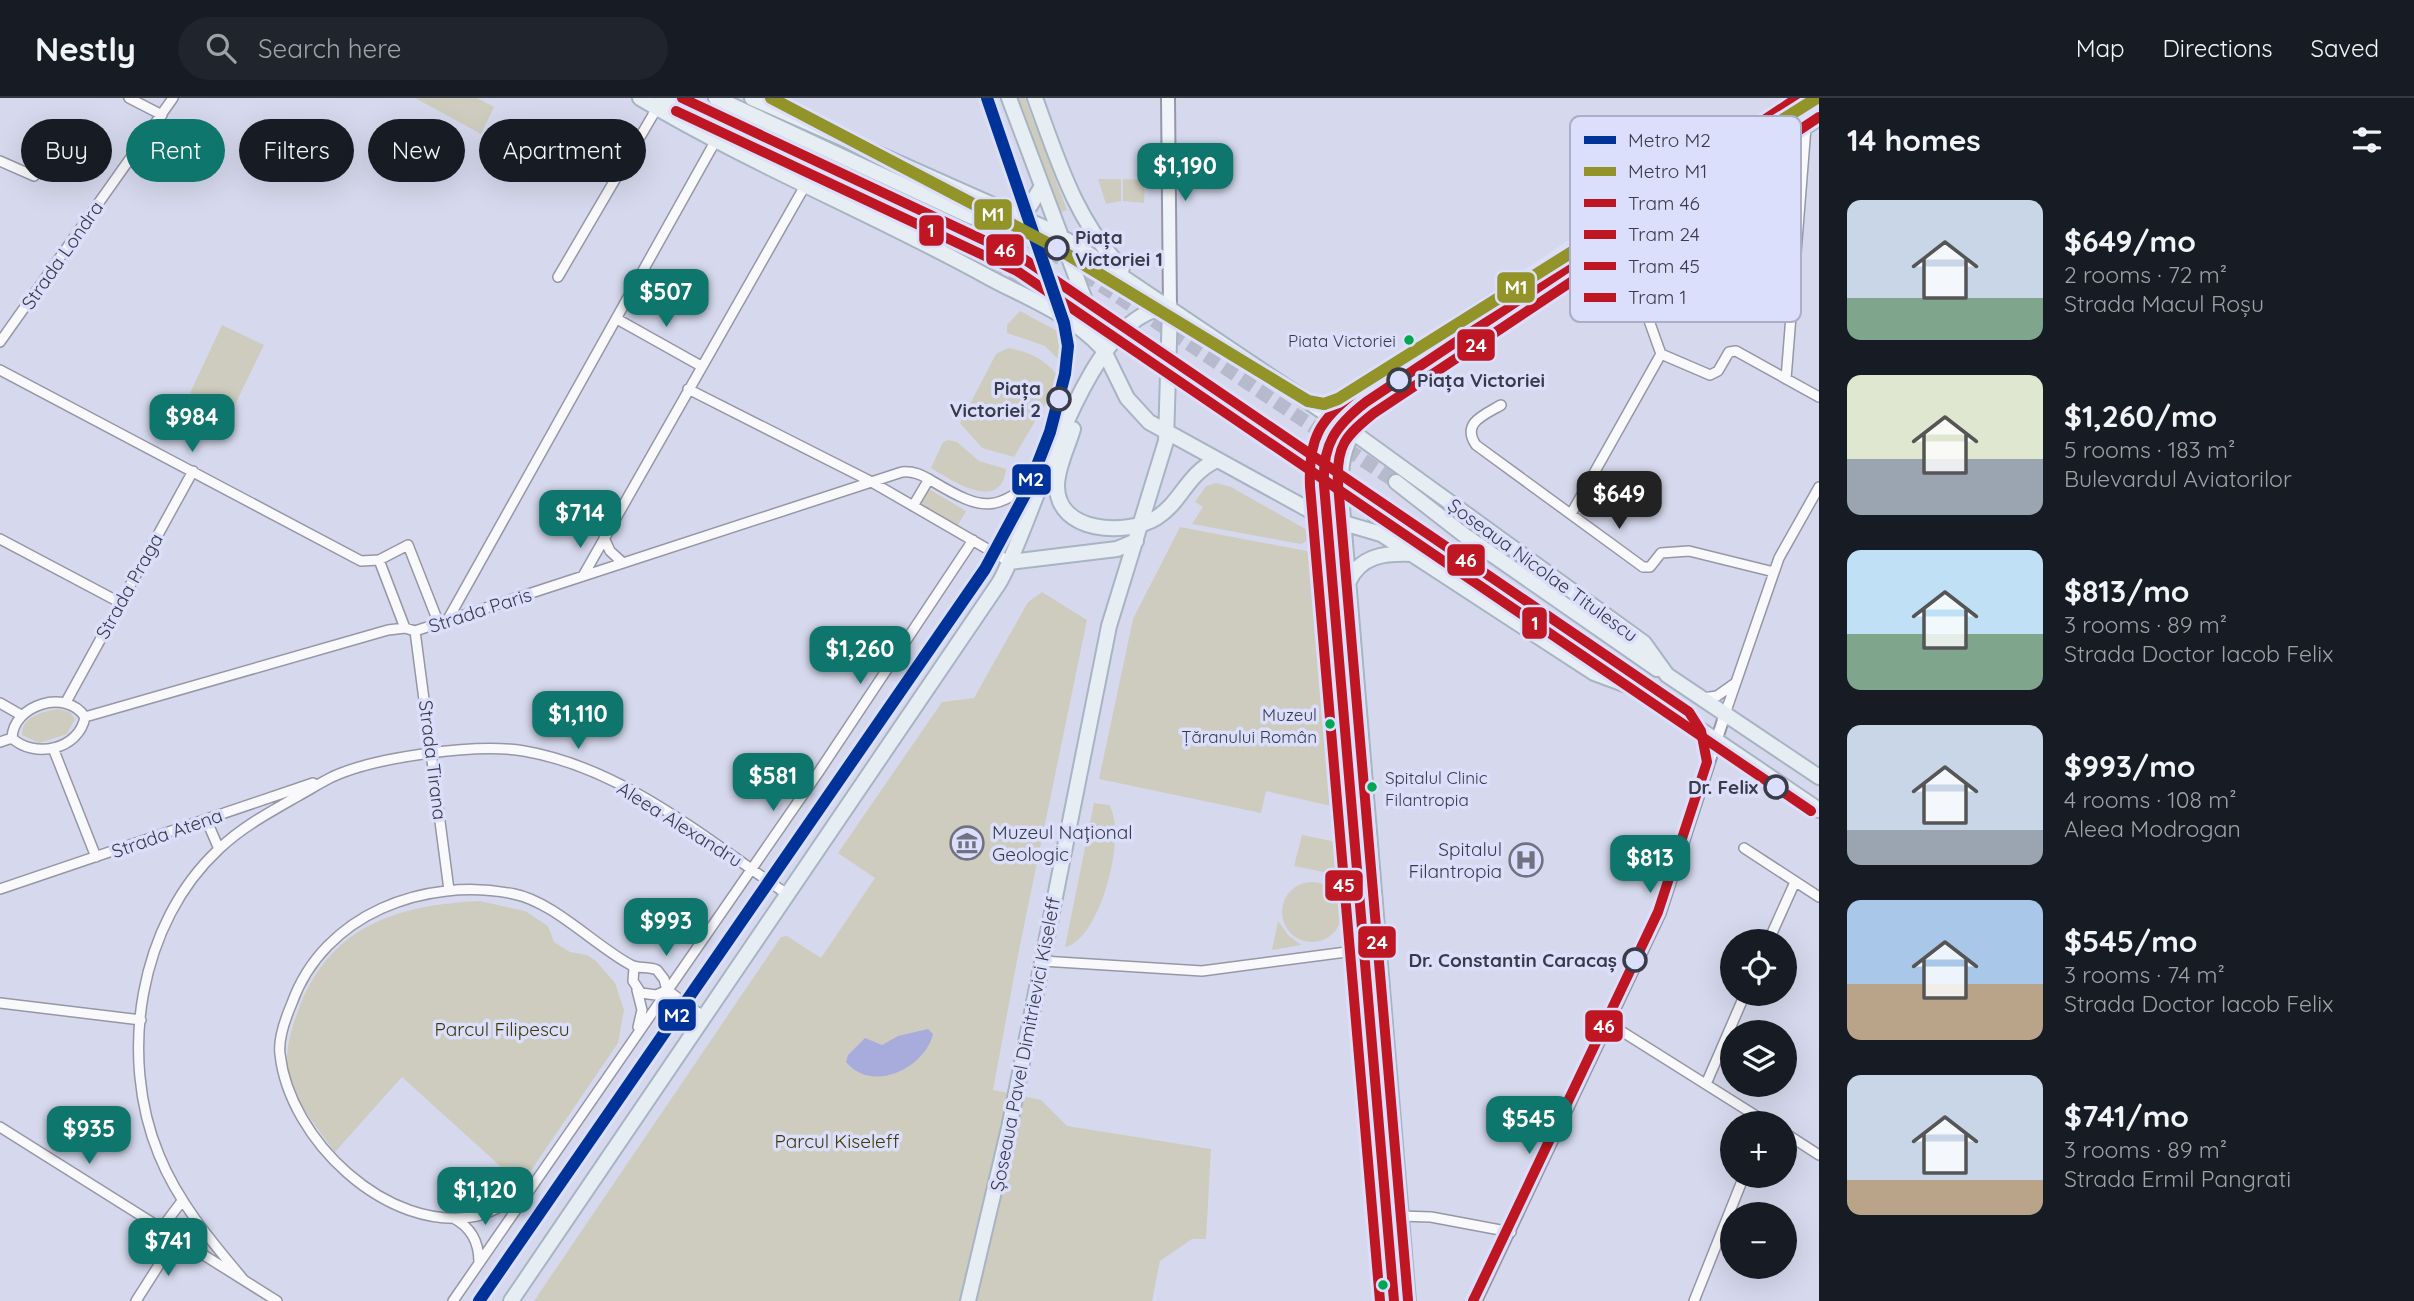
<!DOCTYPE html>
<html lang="en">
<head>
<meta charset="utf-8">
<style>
	:root { --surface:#171b24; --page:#20242c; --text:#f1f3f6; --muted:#9ea1a6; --line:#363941; --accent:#0f766e }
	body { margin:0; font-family:Quicksand,sans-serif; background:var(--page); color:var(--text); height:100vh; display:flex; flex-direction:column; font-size:26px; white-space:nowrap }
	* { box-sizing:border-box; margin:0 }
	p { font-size:23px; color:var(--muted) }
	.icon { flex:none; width:38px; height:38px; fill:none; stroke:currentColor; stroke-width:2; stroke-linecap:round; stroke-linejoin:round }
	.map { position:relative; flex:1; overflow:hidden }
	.details { display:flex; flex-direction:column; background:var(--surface); width:595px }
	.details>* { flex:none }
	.guide { position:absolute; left:21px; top:21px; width:665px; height:63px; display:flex; gap:14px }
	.tools { position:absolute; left:1720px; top:831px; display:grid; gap:14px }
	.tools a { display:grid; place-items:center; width:77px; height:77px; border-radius:50%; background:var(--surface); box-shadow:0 7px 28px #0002; font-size:35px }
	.price { position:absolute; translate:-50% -60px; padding:0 16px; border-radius:14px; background:var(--accent); color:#fff; font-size:23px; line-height:46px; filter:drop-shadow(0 2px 4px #0008) }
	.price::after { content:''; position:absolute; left:50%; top:42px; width:21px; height:16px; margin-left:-10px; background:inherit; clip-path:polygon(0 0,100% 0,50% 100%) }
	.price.selected { background:#222; color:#fff }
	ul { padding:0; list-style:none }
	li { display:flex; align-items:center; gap:21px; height:175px; padding:0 28px }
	li span { display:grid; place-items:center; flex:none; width:196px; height:140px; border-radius:14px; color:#555 }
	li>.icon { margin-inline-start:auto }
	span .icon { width:84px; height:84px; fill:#fffc; stroke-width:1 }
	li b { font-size:30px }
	h2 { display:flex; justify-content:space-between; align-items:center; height:84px; padding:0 28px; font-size:30px }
	.chip { padding:0 24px; border-radius:32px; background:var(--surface); box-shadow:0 7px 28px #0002; font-size:24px; line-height:63px }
	.chip.selected { background:var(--accent); color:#fff }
	header { display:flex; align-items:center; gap:42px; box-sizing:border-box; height:98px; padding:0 35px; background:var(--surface); border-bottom:2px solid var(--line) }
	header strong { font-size:33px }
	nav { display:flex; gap:38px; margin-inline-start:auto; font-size:24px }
	.search { width:490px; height:63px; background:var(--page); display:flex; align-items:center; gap:18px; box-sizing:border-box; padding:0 24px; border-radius:38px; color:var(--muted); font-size:26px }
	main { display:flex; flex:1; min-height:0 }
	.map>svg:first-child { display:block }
	.green { fill:#ceccbf }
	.water { fill:#a8acdc }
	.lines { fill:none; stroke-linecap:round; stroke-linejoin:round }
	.primary-tunnel { stroke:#b7b9cc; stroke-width:14; stroke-dasharray:14 7; stroke-linecap:butt }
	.minor-casing { stroke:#9597a6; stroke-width:12 }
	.tertiary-casing { stroke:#9597a6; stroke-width:14 }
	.secondary-casing { stroke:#9597a6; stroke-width:16 }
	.primary-casing { stroke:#a7b4c2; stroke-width:18 }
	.minor { stroke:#f9f9fc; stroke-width:9 }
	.tertiary { stroke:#f9f9fc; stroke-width:10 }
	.secondary { stroke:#f0f3f7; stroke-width:12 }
	.primary { stroke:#e6edf3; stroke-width:14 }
	.tram-1-casing { stroke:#dbdffc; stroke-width:16 }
	.tram-2-casing { stroke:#dbdffc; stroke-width:16 }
	.tram-3-casing { stroke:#dbdffc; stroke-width:16 }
	.tram-4-casing { stroke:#dbdffc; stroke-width:16 }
	.tram-1 { stroke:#be1622; stroke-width:10 }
	.tram-2 { stroke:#be1622; stroke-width:10 }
	.tram-3 { stroke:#be1622; stroke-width:10 }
	.tram-4 { stroke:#be1622; stroke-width:10 }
	.metro-1-casing { stroke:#dbdffc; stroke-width:18 }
	.metro-2-casing { stroke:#dbdffc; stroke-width:18 }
	.metro-1 { stroke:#039; stroke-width:12 }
	.metro-2 { stroke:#929328; stroke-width:12 }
	.stop-dot { fill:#dbdffc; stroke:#393b49; stroke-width:3.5 }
	.bus-dot { fill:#00a651; stroke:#dbdffc; stroke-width:2.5 }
	.labels { text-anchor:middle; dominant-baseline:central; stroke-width:7; stroke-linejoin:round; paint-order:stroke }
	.bus-label { font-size:17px; fill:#393b49; stroke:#dbdffc; text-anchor:end }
	.stop-label { font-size:19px; font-weight:bold; fill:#393b49; stroke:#dbdffc; text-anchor:end }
	.street-label { font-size:19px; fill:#393b49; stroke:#dbdffc }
	.poi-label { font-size:19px; fill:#393b49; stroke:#dbdffc; text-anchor:start }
	.park-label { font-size:19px; fill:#403802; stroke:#dbdffc }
	.key { fill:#dbdffc; stroke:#aaaec6; stroke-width:2 }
	.key-label { font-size:19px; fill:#393b49 }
	.line-badge { stroke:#dbdffc; stroke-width:2.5 }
	.badge-label { font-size:19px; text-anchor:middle; font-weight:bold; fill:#fff }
</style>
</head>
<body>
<header>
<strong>Nestly</strong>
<div class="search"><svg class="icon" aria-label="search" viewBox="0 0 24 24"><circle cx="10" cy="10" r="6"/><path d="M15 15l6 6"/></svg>Search here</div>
<nav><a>Map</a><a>Directions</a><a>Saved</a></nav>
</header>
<main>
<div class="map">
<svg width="1819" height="1203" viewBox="0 0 1819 1203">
	<rect width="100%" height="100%" fill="#d6d9ed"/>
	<path class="green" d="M 415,0 L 477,0 L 494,9 L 481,36 Z
		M 1016,0 L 1025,0 L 1067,112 L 1059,115 Z
		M 1098,81 L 1121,81 L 1121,103 L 1106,106 Z
		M 1123,81 L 1145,82 L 1144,105 L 1123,103 Z
		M 1020,213 L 1072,241 L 1076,250 L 1068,266 L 1063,266 L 1045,248 L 1007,235 L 1007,227 Z
		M 222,227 L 264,247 L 231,315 L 190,295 Z
		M 1008,250 C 1031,254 1047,262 1060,281 L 1014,359 L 982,350 L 960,325 L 996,256 Z
		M 948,342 L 957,344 L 979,363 L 1006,371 C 1001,416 951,382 931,370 L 943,344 Z
		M 1216,385 L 1231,389 L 1309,433 L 1311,441 L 1301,446 L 1192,426 L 1203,409 L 1195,404 L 1206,388 Z
		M 929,391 L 966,413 L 958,427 L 919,406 Z
		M 1180,429 L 1312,454 L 1335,709 L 1266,693 L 1261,715 L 1099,681 L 1133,521 Z
		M 1042,494 L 1087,522 L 1018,857 L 993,992 L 1041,1002 L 1067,1028 L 1211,1051 L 1206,1141 L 1192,1141 L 1160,1163 L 1152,1203 L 534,1203 L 781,839 L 787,838 L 821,860 L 875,780 L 838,755 L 942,604 L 974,600 L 1028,504 Z
		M 57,611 L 70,614 L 75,621 L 67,636 L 39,645 L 22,637 C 22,618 42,614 57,611 Z
		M 1094,705 L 1109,707 C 1128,735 1100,843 1065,849 Z
		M 1302,737 L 1337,744 L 1339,777 L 1294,768 Z
		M1282 814a30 30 0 1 1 60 0a30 30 0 1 1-60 0Z
		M 480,803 L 525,813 L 548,828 L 554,844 L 570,854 L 587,857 L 596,863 L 615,885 L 624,912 L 618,945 L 521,1087 L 402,979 L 335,1054 C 318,1031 299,1009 290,981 C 283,959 290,934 298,913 C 329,828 396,807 480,803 Z
		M 1278,823 L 1288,837 L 1301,847 L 1272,852 Z"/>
	<path class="water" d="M 928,931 L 933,936 C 925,970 872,996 846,964 L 848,957 L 865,940 L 882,947 L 898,938 Z"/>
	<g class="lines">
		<path class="primary-tunnel" d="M 972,119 L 1036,146 L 1068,165 L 1396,384
			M 957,142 L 1072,208 L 1375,417"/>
		<defs>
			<path id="minor" d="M 129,0 L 162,17
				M 0,63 L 34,78
				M 558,179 L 657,10
				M 617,221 L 701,268
				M 0,244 L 173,0
				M 1661,256 L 1710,277 L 1718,273 L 1729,254 L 1736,253 L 1819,299
				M 0,272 L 361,463 L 379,462 L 408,447 L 439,526
				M 1786,281 L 1806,29
				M 688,291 L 870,383 L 1010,464
				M 1501,307 C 1484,317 1461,325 1476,347 L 1643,469 L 1650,469 L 1661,455 L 1689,453 L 1774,474
				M 913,408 L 929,381
				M 1571,416 L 1661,256 L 1623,150
				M 604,440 L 610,453 L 623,465
				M 0,441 L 119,504
				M 379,462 L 405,530
				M 583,478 L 806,86
				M 447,523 L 716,42
				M 415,533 L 449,792
				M 1703,600 L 1717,598 L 1734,586
				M 66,604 L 193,373
				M 0,605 L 21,617
				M 1725,616 L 1779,460 L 1819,389
				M 85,619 L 388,532 L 405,530 L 415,533 L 902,374 C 914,373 922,377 932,383 C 986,415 994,414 1043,376
				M 12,640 C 13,607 66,590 85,619
				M 12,640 C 34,661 79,652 85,619
				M 0,644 L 12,640
				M 53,650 L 96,759
				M 206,721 L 219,751
				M 1744,750 L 1819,799
				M 0,791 L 313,685
				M 1768,844 L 1795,784
				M 1042,863 L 1202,873 L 1377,850
				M 634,869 L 633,883 L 641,895 L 656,897 L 665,893
				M 637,892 L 642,912 L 638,929
				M 0,905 L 141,922
				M 1610,926 L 1769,1026
				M 1706,986 L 1745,896
				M 0,1029 L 277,1203
				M 1785,1035 L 1819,1057
				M 525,1096 C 509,1104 494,1114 477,1118 C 387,1136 289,1041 280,956 C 278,941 286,919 292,905 C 324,816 425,778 514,796 C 554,804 595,848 631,867 C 638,871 648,868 657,872 L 664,881 L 667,892 L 704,919
				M 1400,1118 L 1431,1119 L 1511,1134
				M 453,1120 C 471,1129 479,1145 479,1164
				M 161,1131 L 182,1103
				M 243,1181 C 211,1143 178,1104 159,1057 C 118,958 139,825 219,751 C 242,729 270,714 298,698 C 309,692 320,685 332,679 C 375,659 477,645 524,653 C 623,670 706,741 787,796
				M 136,1203 L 176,1140
				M 453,1203 L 818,675 L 973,442
				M 1694,1203 L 1744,1078"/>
			<path id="tertiary" d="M 1476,1203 L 1660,815 L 1725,616"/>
			<path id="secondary" d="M 1168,0 L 1170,210"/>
			<path id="primary" d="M 640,0 C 752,67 874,116 988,179 C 1025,199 1072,217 1101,249
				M 662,0 L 957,142
				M 716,0 L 972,119
				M 752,0 L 1047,131 L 1072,145 L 1343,327 L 1644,545 L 1667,577 L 1819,679
				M 1009,0 L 1104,253 L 1127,300 L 1149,324 L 1320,418 L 1381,436 L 1594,575 L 1643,593 L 1819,712
				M 1035,0 C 1057,60 1076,124 1122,170
				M 1009,114 L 1030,108 L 1042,88
				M 1073,331 C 1068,349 1057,369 1057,388 C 1057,435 1126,438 1156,420 C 1182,404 1186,376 1217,362
				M 1396,384 L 1464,437 L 1657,571
				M 1375,417 L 1472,477 L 1622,579
				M 1010,464 L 1117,451 L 1136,443
				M 1348,485 C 1360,457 1385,455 1412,456
				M 511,1203 L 999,485 C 1035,424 1086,208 1170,210
				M 968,1203 L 1009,1030 L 1109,528 L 1166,343 L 1170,210
				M 1389,1203 L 1320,418 C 1317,366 1311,325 1357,292 L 1805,0
				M 1408,1203 L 1341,397 C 1339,363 1345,335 1372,312 L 1819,20"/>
		</defs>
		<use href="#minor" class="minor-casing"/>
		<use href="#tertiary" class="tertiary-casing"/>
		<use href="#secondary" class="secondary-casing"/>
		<use href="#primary" class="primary-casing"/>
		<use href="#minor" class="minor"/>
		<use href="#tertiary" class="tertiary"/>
		<use href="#secondary" class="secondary"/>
		<use href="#primary" class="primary"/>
		<defs>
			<path id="tram-1" d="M 682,0 L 1024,161 L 1689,614 L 1701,633 L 1707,664 L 1658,814 L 1473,1203
				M 1394,1203 L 1324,387 C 1322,347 1335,328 1366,304 L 1819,2"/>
			<path id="tram-2" d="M 1408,1202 L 1338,386 C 1336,348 1345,338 1374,315 L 1819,19"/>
			<path id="tram-3" d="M 1380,1203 L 1310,388 C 1308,340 1320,321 1358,292 L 1797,0"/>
			<path id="tram-4" d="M 676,13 L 1017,173 L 1811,713"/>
		</defs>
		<use href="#tram-1" class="tram-1-casing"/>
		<use href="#tram-2" class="tram-2-casing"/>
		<use href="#tram-3" class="tram-3-casing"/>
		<use href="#tram-4" class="tram-4-casing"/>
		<use href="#tram-1" class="tram-1"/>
		<use href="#tram-2" class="tram-2"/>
		<use href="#tram-3" class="tram-3"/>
		<use href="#tram-4" class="tram-4"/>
		<defs>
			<path id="metro-1" d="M 479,1203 L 985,471 L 1027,393 L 1050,334 L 1065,276 L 1068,248 L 1064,225 L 987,0"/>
			<path id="metro-2" d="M 771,0 L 1055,149 L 1308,303 L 1324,306 L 1338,301 L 1817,0"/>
		</defs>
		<use href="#metro-1" class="metro-1-casing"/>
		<use href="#metro-2" class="metro-2-casing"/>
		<use href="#metro-1" class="metro-1"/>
		<use href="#metro-2" class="metro-2"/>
	</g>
	<defs>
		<symbol id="museum-ring" viewBox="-11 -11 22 22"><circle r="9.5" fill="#dbdffc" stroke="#707282" stroke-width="1.5"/><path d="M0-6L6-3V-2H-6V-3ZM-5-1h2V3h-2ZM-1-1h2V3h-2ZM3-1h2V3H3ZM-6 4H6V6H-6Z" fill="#707282"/></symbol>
		<symbol id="hospital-ring" viewBox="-11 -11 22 22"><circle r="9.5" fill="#dbdffc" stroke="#707282" stroke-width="1.5"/><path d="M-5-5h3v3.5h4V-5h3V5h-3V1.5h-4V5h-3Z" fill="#707282"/></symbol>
	</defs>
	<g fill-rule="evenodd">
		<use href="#museum-ring" x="948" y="726" width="38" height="38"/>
		<use href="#hospital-ring" x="1507" y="743" width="38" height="38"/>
	</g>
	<g class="stop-dot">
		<circle cx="1057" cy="150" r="11"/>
		<circle cx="1399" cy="282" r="11"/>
		<circle cx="1059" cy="301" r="11"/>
		<circle cx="1776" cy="689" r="11"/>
		<circle cx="1635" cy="862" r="11"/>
	</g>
	<g class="bus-dot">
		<circle cx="1409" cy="242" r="6"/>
		<circle cx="1330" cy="626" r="6"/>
		<circle cx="1372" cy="689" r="6"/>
		<circle cx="1383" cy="1187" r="6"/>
	</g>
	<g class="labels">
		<g class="bus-label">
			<text x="1396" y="242">Piata Victoriei</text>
			<text x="1317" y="616">Muzeul<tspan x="1317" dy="22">Țăranului Român</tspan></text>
			<text x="1385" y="679" text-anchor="start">Spitalul Clinic<tspan x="1385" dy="22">Filantropia</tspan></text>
		</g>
		<g class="stop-label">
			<text x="1075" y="139" text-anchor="start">Piața<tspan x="1075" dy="22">Victoriei 1</tspan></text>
			<text x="1417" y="282" text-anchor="start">Piața Victoriei</text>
			<text x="1041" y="290">Piața<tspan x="1041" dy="22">Victoriei 2</tspan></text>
			<text x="1758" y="689">Dr. Felix</text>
			<text x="1617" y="862">Dr. Constantin Caracaș</text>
		</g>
		<g class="street-label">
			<text transform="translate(62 157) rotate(-55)">Strada Londra</text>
			<text transform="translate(1543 472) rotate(36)">Șoseaua Nicolae Titulescu</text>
			<text transform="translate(129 488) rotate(-61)">Strada Praga</text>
			<text transform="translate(480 512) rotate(-18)">Strada Paris</text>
			<text transform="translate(433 662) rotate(83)">Strada Tirana</text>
			<text transform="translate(680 726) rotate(32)">Aleea Alexandru</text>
			<text transform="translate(167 735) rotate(-19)">Strada Atena</text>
			<text transform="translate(1025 946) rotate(-79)">Șoseaua Pavel Dimitrievici Kiseleff</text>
		</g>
		<g class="poi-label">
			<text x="992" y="734">Muzeul Național<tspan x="992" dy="22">Geologic</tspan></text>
			<text x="1502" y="751" text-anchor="end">Spitalul<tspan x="1502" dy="22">Filantropia</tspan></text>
		</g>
		<g class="park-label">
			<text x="502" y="931">Parcul Filipescu</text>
			<text x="837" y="1043">Parcul Kiseleff</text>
		</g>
	</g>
	<rect x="1570" y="18" width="231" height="206" rx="10" class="key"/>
	<rect x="1584" y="38" width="32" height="8" fill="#039"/>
	<rect x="1584" y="69" width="32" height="9" fill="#929328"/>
	<rect x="1584" y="101" width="32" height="8" fill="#be1622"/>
	<rect x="1584" y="132" width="32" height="9" fill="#be1622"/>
	<rect x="1584" y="164" width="32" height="8" fill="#be1622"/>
	<rect x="1584" y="195" width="32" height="9" fill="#be1622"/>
	<g class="key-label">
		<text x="1628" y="49">Metro M2</text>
		<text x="1628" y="80">Metro M1</text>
		<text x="1628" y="112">Tram 46</text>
		<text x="1628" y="143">Tram 24</text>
		<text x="1628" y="175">Tram 45</text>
		<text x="1628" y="206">Tram 1</text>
	</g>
	<g class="line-badge">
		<rect x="973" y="100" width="40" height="33" rx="7" fill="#929328"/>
		<rect x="918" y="116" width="27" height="33" rx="7" fill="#be1622"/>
		<rect x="985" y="135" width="40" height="34" rx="7" fill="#be1622"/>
		<rect x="1496" y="173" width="40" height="33" rx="7" fill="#929328"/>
		<rect x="1456" y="230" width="40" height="34" rx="7" fill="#be1622"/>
		<rect x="1011" y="365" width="41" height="33" rx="7" fill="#039"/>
		<rect x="1446" y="445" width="40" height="34" rx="7" fill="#be1622"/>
		<rect x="1521" y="508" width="27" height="34" rx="7" fill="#be1622"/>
		<rect x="1324" y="771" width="40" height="33" rx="7" fill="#be1622"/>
		<rect x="1357" y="827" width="40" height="34" rx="7" fill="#be1622"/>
		<rect x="657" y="900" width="40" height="34" rx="7" fill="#039"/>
		<rect x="1584" y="911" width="40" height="34" rx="7" fill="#be1622"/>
	</g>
	<g class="badge-label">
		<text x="993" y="123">M1</text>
		<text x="931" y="139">1</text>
		<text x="1005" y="159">46</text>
		<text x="1516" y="196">M1</text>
		<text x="1476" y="254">24</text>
		<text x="1031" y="388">M2</text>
		<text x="1466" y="469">46</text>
		<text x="1535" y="532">1</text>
		<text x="1344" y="794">45</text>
		<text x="1377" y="851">24</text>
		<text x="677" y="924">M2</text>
		<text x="1604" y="935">46</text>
	</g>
</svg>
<div class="tools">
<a><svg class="icon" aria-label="locate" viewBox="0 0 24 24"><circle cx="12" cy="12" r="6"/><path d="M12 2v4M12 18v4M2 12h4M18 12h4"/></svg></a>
<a><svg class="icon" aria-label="layers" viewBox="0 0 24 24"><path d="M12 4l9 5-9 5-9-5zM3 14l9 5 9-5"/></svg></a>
<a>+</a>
<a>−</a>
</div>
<b class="price" style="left:1185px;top:105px">$1,190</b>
<b class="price" style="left:666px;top:231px">$507</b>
<b class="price" style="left:192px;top:356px">$984</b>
<b class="price selected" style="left:1619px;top:433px">$649</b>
<b class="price" style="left:580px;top:452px">$714</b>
<b class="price" style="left:860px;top:588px">$1,260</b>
<b class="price" style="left:578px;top:653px">$1,110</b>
<b class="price" style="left:773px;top:715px">$581</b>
<b class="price" style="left:1650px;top:797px">$813</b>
<b class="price" style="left:666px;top:860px">$993</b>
<b class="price" style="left:1529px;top:1058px">$545</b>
<b class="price" style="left:89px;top:1068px">$935</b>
<b class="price" style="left:485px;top:1129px">$1,120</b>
<b class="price" style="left:168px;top:1180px">$741</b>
<div class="guide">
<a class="chip">Buy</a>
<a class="chip selected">Rent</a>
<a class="chip">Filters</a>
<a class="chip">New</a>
<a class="chip">Apartment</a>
</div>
</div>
<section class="details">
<h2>14 homes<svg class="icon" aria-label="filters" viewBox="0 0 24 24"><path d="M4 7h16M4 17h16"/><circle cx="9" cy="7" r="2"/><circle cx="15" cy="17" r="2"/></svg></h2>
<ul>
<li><span style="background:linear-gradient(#c9d6e8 70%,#7fa58c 0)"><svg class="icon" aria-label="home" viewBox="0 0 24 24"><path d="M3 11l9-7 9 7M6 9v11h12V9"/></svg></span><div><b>$649/mo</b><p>2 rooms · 72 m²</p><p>Strada Macul Roșu</p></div></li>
<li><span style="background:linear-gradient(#dfe7d0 60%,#9aa5b1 0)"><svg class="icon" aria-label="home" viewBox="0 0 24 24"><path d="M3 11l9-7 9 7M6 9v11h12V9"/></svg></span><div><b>$1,260/mo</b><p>5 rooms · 183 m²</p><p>Bulevardul Aviatorilor</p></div></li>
<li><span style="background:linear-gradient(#bfe0f5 60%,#7fa58c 0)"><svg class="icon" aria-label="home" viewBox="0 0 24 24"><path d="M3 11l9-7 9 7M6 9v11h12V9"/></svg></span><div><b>$813/mo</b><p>3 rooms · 89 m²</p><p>Strada Doctor Iacob Felix</p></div></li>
<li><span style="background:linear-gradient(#c9d6e8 75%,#9aa5b1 0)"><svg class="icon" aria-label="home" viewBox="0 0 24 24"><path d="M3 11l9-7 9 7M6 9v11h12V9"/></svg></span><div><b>$993/mo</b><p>4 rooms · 108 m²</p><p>Aleea Modrogan</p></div></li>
<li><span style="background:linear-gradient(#a9c7e8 60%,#b9a48a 0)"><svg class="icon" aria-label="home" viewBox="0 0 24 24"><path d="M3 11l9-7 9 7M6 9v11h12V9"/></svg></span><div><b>$545/mo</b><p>3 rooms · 74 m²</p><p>Strada Doctor Iacob Felix</p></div></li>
<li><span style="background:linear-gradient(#c9d6e8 75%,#b9a48a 0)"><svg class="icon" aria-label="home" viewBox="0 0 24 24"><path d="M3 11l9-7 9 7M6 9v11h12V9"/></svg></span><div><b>$741/mo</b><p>3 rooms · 89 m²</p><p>Strada Ermil Pangrati</p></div></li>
</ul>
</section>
</main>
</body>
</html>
